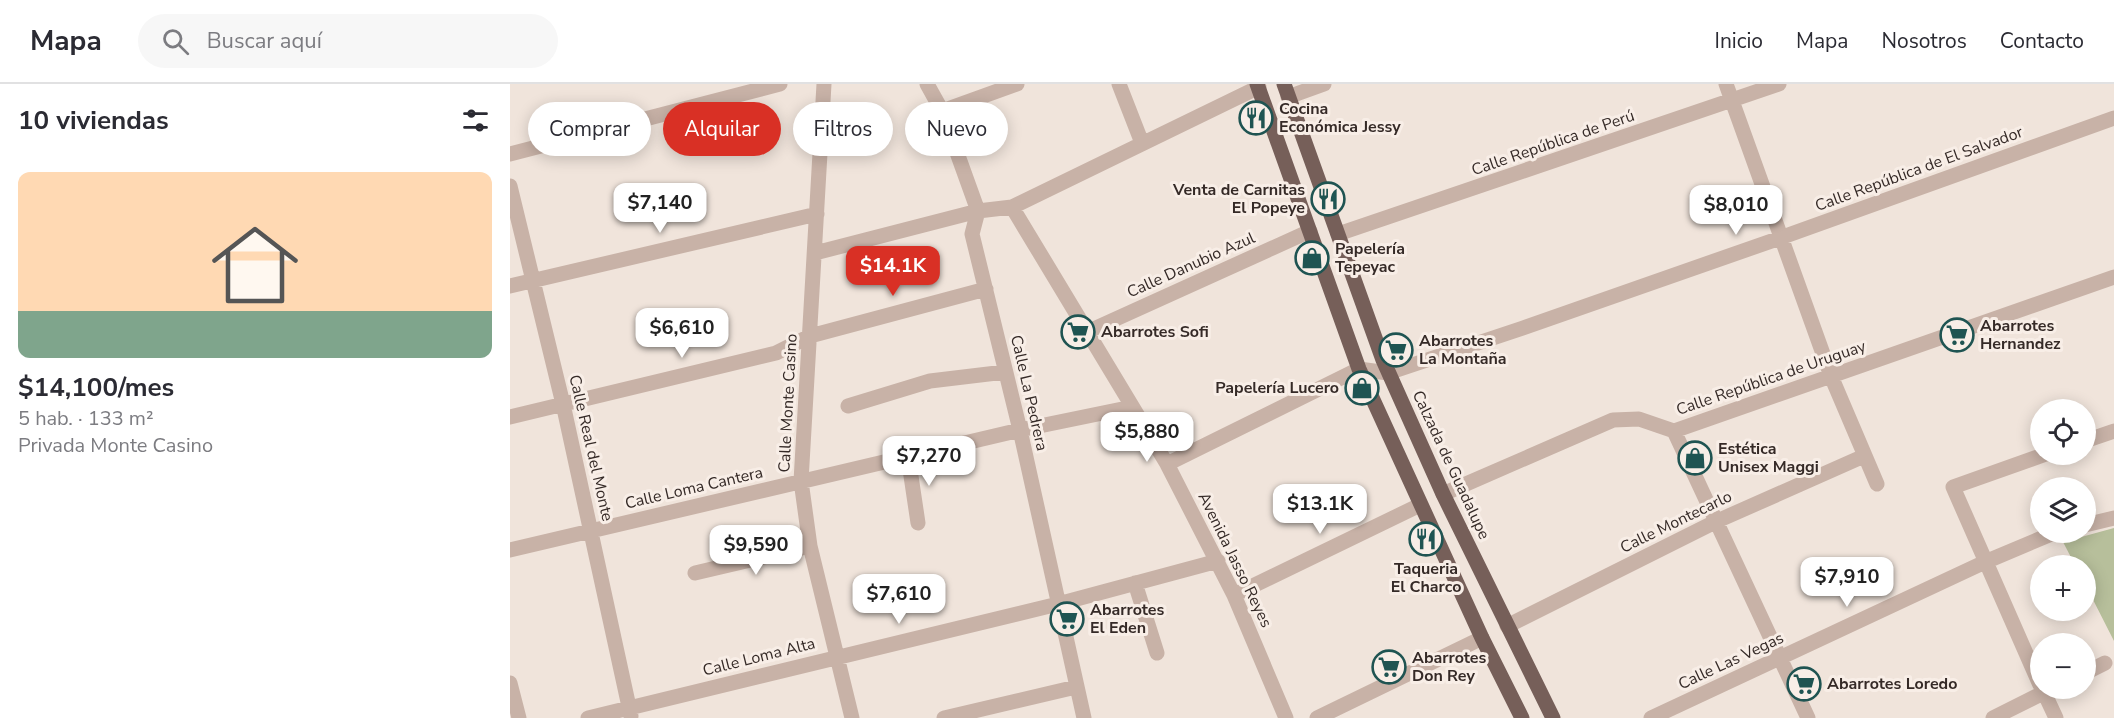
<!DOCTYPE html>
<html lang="es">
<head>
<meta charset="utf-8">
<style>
	:root { --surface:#fff; --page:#f7f7f7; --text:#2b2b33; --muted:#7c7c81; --line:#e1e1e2; --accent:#d93025 }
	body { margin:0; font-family:"Nunito Sans",sans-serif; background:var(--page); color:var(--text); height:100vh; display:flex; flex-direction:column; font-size:22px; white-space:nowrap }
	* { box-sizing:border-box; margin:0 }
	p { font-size:20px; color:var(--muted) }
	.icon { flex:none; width:33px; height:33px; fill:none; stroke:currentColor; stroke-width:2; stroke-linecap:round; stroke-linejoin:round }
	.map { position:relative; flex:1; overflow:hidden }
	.details { display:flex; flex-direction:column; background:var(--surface); width:510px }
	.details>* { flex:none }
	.top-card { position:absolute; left:18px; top:18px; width:570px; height:54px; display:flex; gap:12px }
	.fabs { position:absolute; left:1520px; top:315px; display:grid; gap:12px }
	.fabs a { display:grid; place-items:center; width:66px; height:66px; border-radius:50%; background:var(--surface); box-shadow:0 3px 15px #0003; font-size:30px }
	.price { position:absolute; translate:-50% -51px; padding:0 14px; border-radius:12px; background:#fff; color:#222; font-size:20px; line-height:39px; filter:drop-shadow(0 2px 3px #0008) }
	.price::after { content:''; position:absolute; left:50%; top:36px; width:18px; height:14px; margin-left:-9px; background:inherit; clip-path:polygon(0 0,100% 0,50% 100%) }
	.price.current { background:var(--accent); color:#fff }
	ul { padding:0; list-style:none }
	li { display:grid; align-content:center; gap:12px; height:318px; padding:0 18px }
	li span { display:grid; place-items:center; height:186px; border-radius:12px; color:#555 }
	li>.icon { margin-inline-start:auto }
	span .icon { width:108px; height:108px; fill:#fffc; stroke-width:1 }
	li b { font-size:26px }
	h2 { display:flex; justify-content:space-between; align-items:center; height:72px; padding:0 18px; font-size:26px }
	.tag { padding:0 21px; border-radius:27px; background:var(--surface); box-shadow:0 3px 15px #0003; font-size:21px; line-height:54px }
	.tag.current { background:var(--accent); color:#fff }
	header { display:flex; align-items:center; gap:36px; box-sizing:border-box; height:84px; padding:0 30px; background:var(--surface); border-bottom:2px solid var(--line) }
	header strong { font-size:28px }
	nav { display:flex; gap:33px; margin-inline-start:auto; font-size:21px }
	.search { width:420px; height:54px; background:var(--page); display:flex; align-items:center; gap:15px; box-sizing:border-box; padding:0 21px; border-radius:33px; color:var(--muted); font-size:22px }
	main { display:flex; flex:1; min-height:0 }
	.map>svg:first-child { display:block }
	.green { fill:#b7bf9b }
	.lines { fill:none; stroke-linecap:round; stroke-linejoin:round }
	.minor { stroke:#c8b2a7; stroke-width:15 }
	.major { stroke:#765f59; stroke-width:15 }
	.labels { text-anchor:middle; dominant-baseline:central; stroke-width:6; stroke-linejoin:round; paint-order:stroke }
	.poi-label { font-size:16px; font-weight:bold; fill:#352a27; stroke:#f8eee7; text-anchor:start }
	.street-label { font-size:16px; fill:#352a27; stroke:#f8eee7 }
</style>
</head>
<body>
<header>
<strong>Mapa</strong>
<div class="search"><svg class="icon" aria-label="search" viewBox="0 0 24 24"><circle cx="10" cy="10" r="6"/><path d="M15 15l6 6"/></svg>Buscar aquí</div>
<nav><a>Inicio</a><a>Mapa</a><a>Nosotros</a><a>Contacto</a></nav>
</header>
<main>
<section class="details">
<h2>10 viviendas<svg class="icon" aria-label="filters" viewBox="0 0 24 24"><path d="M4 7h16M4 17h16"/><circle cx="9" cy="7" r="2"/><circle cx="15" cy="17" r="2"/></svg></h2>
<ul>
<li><span style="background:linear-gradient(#ffd9b3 75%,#7fa58c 0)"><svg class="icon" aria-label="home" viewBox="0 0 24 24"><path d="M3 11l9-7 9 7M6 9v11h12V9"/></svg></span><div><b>$14,100/mes</b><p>5 hab. · 133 m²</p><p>Privada Monte Casino</p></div></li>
</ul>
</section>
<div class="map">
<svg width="1604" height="634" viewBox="0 0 1604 634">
	<rect width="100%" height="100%" fill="#f0e4db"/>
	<path class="green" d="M 1604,444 L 1604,557 L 1575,500 L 1575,482 L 1565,481 L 1553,458 Z"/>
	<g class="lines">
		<path class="minor" d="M 314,0 L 291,397 L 300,462 L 342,634
			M 417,0 L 432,27 L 468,127 L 462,150 L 510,346 L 574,634
			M 609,0 L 632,59
			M 1216,0 L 1321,292 L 1367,400
			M 778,13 L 814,0
			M 432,27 L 507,0
			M 0,70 L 270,0
			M 0,102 L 53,320 L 121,632
			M 502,123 L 657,380 L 724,511 L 776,634
			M 828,150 L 1269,0
			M 305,169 L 468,127 L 502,123 L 749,3
			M 0,202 L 307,130
			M 577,248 L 800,147
			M 338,322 L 420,297 L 495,288
			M 0,333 L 266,269 L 300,252 L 476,205
			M 1164,347 L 1298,634
			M 1575,357 L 1604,347
			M 398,372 L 408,439
			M 657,380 L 849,285 L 878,289 L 1013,244 L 1270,154 L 1604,34
			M 933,410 L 1103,336 L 1129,335 L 1164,347 L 1604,193
			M 1575,441 L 1604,434
			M 0,466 L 510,346 L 622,323
			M 185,489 L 300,462
			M 625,499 L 647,569
			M 724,511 L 910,421
			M 997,542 L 1205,438 L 1354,372
			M 1575,589 L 1595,579
			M 0,599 L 9,634
			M 1530,601 L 1443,403 L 1536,370
			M 1532,604 L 1546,634
			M 78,634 L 548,520 L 708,477
			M 434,634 L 566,603
			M 807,634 L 972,554
			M 1141,634 L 1475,478 L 1546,448
			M 1483,634 L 1543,604"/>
		<path class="major" d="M 747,0 L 849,285 L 972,554 L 1012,634
			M 774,0 L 873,276 L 933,410 L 1043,634"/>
	</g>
	<defs>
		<symbol id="restaurant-ring" viewBox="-11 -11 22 22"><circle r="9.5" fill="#f8eee7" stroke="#1f5452" stroke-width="1.5"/><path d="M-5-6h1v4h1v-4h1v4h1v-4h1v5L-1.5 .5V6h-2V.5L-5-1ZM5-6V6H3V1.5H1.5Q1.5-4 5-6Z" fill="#1f5452"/></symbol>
		<symbol id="shop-ring" viewBox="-11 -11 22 22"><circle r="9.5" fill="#f8eee7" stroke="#1f5452" stroke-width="1.5"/><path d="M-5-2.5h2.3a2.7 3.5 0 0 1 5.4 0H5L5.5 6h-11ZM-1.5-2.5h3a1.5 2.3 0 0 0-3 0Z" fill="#1f5452"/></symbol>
		<symbol id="supermarket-ring" viewBox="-11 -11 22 22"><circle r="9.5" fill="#f8eee7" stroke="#1f5452" stroke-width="1.5"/><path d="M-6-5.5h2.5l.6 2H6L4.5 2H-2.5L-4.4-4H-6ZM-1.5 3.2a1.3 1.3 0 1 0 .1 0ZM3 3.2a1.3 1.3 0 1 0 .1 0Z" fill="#1f5452"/></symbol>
	</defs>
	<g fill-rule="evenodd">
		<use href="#restaurant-ring" x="727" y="15" width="38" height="38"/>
		<use href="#restaurant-ring" x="799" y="96" width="38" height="38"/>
		<use href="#shop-ring" x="783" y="155" width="38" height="38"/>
		<use href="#supermarket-ring" x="549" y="229" width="38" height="38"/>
		<use href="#supermarket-ring" x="1428" y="232" width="38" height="38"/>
		<use href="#supermarket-ring" x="867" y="247" width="38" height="38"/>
		<use href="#shop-ring" x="833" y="285" width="38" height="38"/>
		<use href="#shop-ring" x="1166" y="355" width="38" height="38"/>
		<use href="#restaurant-ring" x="897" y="436" width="38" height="38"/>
		<use href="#supermarket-ring" x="538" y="516" width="38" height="38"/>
		<use href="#supermarket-ring" x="860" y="564" width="38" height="38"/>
		<use href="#supermarket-ring" x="1275" y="581" width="38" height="38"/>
	</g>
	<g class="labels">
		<g class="poi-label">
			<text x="769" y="25">Cocina<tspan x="769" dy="18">Económica Jessy</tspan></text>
			<text x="795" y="106" text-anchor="end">Venta de Carnitas<tspan x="795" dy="18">El Popeye</tspan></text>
			<text x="825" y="165">Papelería<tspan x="825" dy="18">Tepeyac</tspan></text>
			<text x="1470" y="242">Abarrotes<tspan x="1470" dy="18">Hernandez</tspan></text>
			<text x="591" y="248">Abarrotes Sofi</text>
			<text x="909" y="257">Abarrotes<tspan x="909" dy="18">La Montaña</tspan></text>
			<text x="829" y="304" text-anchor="end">Papelería Lucero</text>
			<text x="1208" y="365">Estética<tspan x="1208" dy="18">Unisex Maggi</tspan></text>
			<text x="916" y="485" text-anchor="middle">Taqueria<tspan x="916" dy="18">El Charco</tspan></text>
			<text x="580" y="526">Abarrotes<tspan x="580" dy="18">El Eden</tspan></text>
			<text x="902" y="574">Abarrotes<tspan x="902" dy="18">Don Rey</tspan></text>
			<text x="1317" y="600">Abarrotes Loredo</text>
		</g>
		<g class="street-label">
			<text transform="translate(1043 59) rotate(-19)">Calle República de Perú</text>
			<text transform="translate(1409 85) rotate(-20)">Calle República de El Salvador</text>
			<text transform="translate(681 181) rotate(-24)">Calle Danubio Azul</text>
			<text transform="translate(1261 294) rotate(-19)">Calle República de Uruguay</text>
			<text transform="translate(519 309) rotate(77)">Calle La Pedrera</text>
			<text transform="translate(278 319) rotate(-87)">Calle Monte Casino</text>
			<text transform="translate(81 364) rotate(77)">Calle Real del Monte</text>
			<text transform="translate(941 381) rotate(65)">Calzada de Guadalupe</text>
			<text transform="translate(184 404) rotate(-13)">Calle Loma Cantera</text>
			<text transform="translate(1166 438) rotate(-26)">Calle Montecarlo</text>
			<text transform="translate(725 476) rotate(64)">Avenida Jasso Reyes</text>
			<text transform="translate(249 573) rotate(-14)">Calle Loma Alta</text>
			<text transform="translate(1221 577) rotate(-25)">Calle Las Vegas</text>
		</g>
	</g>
</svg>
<div class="fabs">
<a><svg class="icon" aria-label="locate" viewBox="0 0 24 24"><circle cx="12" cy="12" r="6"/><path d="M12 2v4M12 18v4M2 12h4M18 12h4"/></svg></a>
<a><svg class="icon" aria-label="layers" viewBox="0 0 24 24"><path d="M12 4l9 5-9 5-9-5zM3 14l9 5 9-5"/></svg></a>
<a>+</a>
<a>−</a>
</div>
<b class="price" style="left:150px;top:150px">$7,140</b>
<b class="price" style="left:1226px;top:152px">$8,010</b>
<b class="price current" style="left:383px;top:213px">$14.1K</b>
<b class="price" style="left:172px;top:275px">$6,610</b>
<b class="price" style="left:637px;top:379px">$5,880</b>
<b class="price" style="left:419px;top:403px">$7,270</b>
<b class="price" style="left:810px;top:451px">$13.1K</b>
<b class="price" style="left:246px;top:492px">$9,590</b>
<b class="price" style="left:1337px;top:524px">$7,910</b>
<b class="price" style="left:389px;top:541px">$7,610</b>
<div class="top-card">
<a class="tag">Comprar</a>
<a class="tag current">Alquilar</a>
<a class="tag">Filtros</a>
<a class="tag">Nuevo</a>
</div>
</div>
</main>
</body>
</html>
